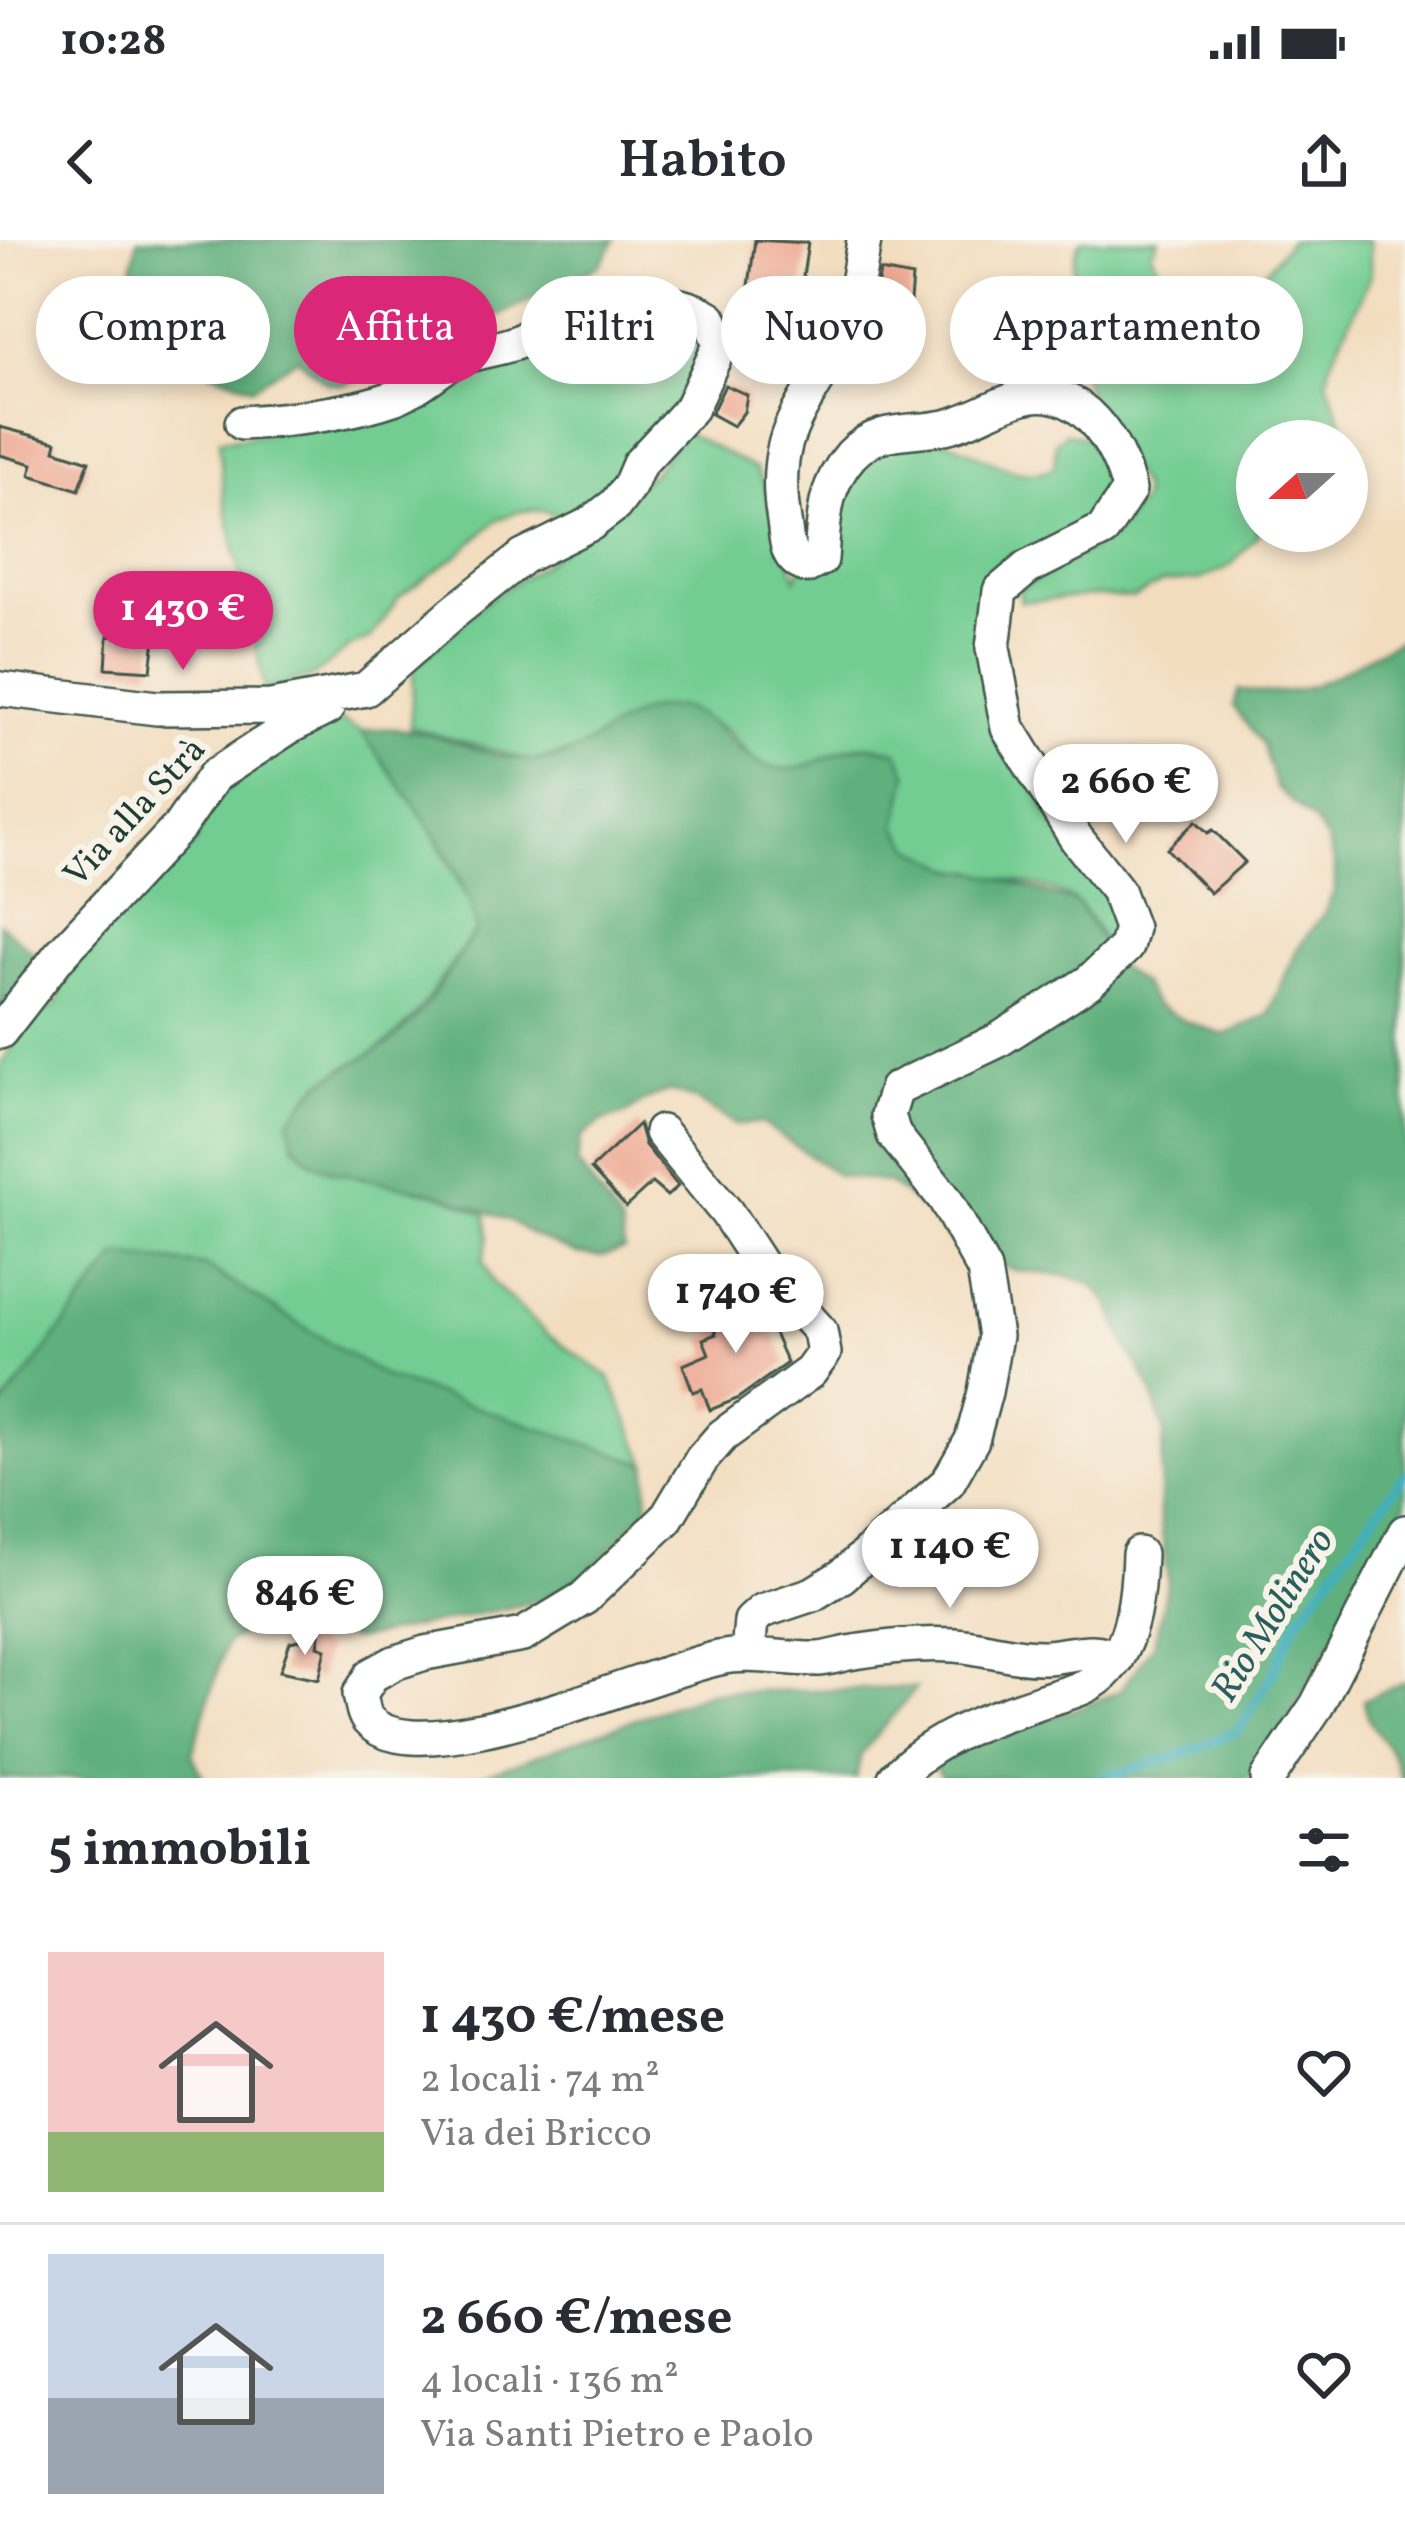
<!DOCTYPE html>
<html lang="it">
<head>
<meta charset="utf-8">
<style>
	:root { --surface:#fff; --page:#f2f2f3; --text:#2b2b33; --muted:#7c7c81; --line:#e1e1e2; --accent:#db2777 }
	body { margin:0; font-family:Vollkorn,serif; background:var(--page); color:var(--text); height:100vh; display:flex; flex-direction:column; font-size:45px; white-space:nowrap }
	* { box-sizing:border-box; margin:0 }
	p { font-size:39px; color:var(--muted) }
	.icon { flex:none; width:66px; height:66px; fill:none; stroke:currentColor; stroke-width:2; stroke-linecap:round; stroke-linejoin:round }
	.map { position:relative; height:1538px; overflow:hidden }
	.drawer { display:flex; flex-direction:column; background:var(--surface); flex:1 }
	.drawer>* { flex:none }
	.top-card { position:absolute; left:36px; top:36px; width:1335px; height:108px; display:flex; gap:24px }
	.needle { width:78px; rotate:249deg }
	.controls { position:absolute; left:1236px; top:180px; display:grid; gap:24px }
	.controls a { display:grid; place-items:center; width:132px; height:132px; border-radius:50%; background:var(--surface); box-shadow:0 6px 18px #0003; font-size:60px }
	.price { position:absolute; translate:-50% -102px; padding:0 27px; border-radius:42px; background:#fff; color:#222; font-size:39px; line-height:78px; filter:drop-shadow(0 3px 6px #0008) }
	.price::after { content:''; position:absolute; left:50%; top:72px; width:36px; height:27px; margin-left:-18px; background:inherit; clip-path:polygon(0 0,100% 0,50% 100%) }
	.price.on { background:var(--accent); color:#fff }
	ul { padding:0; list-style:none }
	li { display:flex; align-items:center; gap:36px; height:300px; padding:0 48px }
	li+li { border-top:3px solid var(--line) }
	li span { display:grid; place-items:center; flex:none; width:336px; height:240px; border-radius:0px; color:#555 }
	li>.icon { margin-inline-start:auto }
	span .icon { width:144px; height:144px; fill:#fffc; stroke-width:1 }
	li b { font-size:51px }
	h2 { display:flex; justify-content:space-between; align-items:center; height:144px; padding:0 48px; font-size:51px }
	.chip { padding:0 42px; border-radius:54px; background:var(--surface); box-shadow:0 6px 18px #0003; font-size:42px; line-height:108px }
	.chip.on { background:var(--accent); color:#fff }
	.status { display:flex; justify-content:space-between; align-items:center; height:84px; padding:0 60px; background:var(--surface); direction:ltr }
	.status svg { height:33px; fill:currentColor }
	header { display:flex; justify-content:space-between; align-items:center; height:156px; padding:0 48px; background:var(--surface); font-size:54px; font-weight:600 }
	.map>svg:first-child { display:block }
	.green { fill:#73cd93; stroke:#498564; stroke-width:3 }
	.forest { fill:#5eb07d; stroke:#3e7658; stroke-width:3 }
	.lines { fill:none; stroke-linecap:round; stroke-linejoin:round }
	.stream { stroke:#40afbd; stroke-width:9 }
	.building { fill:#eea791 }
	.minor-casing { stroke:#3f5549; stroke-width:38 }
	.minor { stroke:#fff; stroke-width:33 }
	.labels { text-anchor:middle; dominant-baseline:central; stroke-width:12; stroke-linejoin:round; paint-order:stroke }
	.street-label { font-size:36px; fill:#1f3d34; stroke:#f7f3e8 }
	.water-label { font-size:39px; font-style:italic; fill:#295f5d; stroke:#f7f3e8 }
</style>
</head>
<body>
<div class="status"><b>10:28</b><svg viewBox="0 0 49 12"><path d="M0 12V9h3v3zM5 12V6h3v6zM10 12V3h3v9zM15 12V0h3v12zM26 1h20v11H26zM47 4h2v5h-2z"/></svg></div>
<header><svg class="icon" aria-label="back" viewBox="0 0 24 24"><path d="M15 5l-7 7 7 7"/></svg>Habito<svg class="icon" aria-label="share" viewBox="0 0 24 24"><path d="M12 15V3M7 8l5-5 5 5M5 13v7h14v-7"/></svg></header>
<div class="map">
<svg width="1405" height="1538" viewBox="0 0 1405 1538">
	<rect width="100%" height="100%" fill="#f7f3e8"/>
	<filter id="ink" filterUnits="userSpaceOnUse"><feTurbulence type="fractalNoise" baseFrequency=".00833" numOctaves="2"/><feDisplacementMap in="SourceGraphic" scale="24" xChannelSelector="R" yChannelSelector="G"/><feConvolveMatrix kernelMatrix="1 2 1 2 8 2 1 2 1" color-interpolation-filters="sRGB"/></filter>
	<filter id="wash" filterUnits="userSpaceOnUse"><feTurbulence type="fractalNoise" baseFrequency=".004" numOctaves="4" result="noise"/><feDisplacementMap in="SourceGraphic" scale="48" xChannelSelector="R" yChannelSelector="G"/><feGaussianBlur stdDeviation="2.7" result="paint"/><feColorMatrix in="noise" values="0 0 0 0 0 0 0 0 0 0 0 0 0 0 0 0 0 1.4 0 .05"/><feComposite in="paint" operator="in"/></filter>
	<g filter="url(#wash)">
		<rect width="100%" height="100%" fill="#f3ddbf"/>
		<path class="green" d="M 1159,0 L 1151,12 L 1159,28 C 1176,35 1190,35 1208,38 C 1264,44 1254,45 1290,0 L 1369,0 L 1371,35 L 1330,123 L 1327,141 L 1346,194 L 1337,201 L 1257,201 L 1257,291 L 1261,291 L 1230,326 L 1199,340 L 1163,342 L 1133,358 L 1094,356 L 1021,362 L 1019,350 L 1111,298 L 1142,260 L 1142,248 C 1126,222 1106,195 1093,167 C 1080,138 1062,22 1082,0 Z
			M 609,76 C 652,78 707,68 704,125 L 611,255 L 566,281 L 543,270 L 518,271 L 496,281 L 458,315 L 399,357 L 372,397 L 350,407 L 312,437 L 265,449 L 224,260 L 219,200 C 288,195 387,162 453,138 C 506,119 553,89 609,76 Z
			M 685,192 L 755,229 L 764,244 L 796,338 L 832,259 L 866,211 C 887,206 914,196 934,198 C 973,204 1015,249 1054,227 L 1056,202 L 1066,193 L 1101,201 L 1113,218 L 1113,266 L 996,332 L 986,358 L 982,422 L 1116,671 L 1114,696 L 1107,706 C 1097,692 1087,670 1074,660 C 1030,630 916,644 897,587 C 892,571 897,530 898,512 C 835,490 830,531 783,529 C 743,527 744,497 716,485 C 696,476 665,476 643,473 L 579,511 L 531,521 L 410,487 L 414,427 L 486,361 L 545,323 L 651,234 Z
			M 325,481 L 341,481 L 361,491 L 427,582 L 472,668 L 476,691 C 430,747 415,799 342,828 L 313,923 L 335,932 L 440,954 L 486,975 L 488,998 L 483,1021 L 493,1043 L 548,1095 L 609,1137 L 647,1224 L 385,1137 L 205,1026 L 119,1015 L 0,1170 L 0,827 C 15,799 29,779 57,764 L 66,731 L 142,647 L 195,604 L 206,574 L 234,538 Z"/>
		<path class="forest" d="M 137,0 L 615,0 L 601,24 L 395,128 L 344,145 L 327,143 L 298,118 L 253,147 L 137,104 C 123,68 131,37 137,0 Z
			M 1405,398 L 1405,1265 L 1272,1510 L 1248,1538 L 942,1538 L 931,1522 L 962,1503 L 1071,1471 L 1120,1451 L 1154,1403 L 1168,1342 L 1159,1270 L 1164,1191 L 1150,1146 L 1126,1106 L 1109,1063 L 1092,1044 L 1068,1036 L 1017,1031 L 961,1011 L 927,972 L 888,942 L 839,936 L 762,883 L 735,884 L 692,858 L 669,851 L 646,860 L 626,874 L 603,881 L 581,897 L 577,923 L 621,984 L 624,1010 L 601,1017 L 577,1014 L 530,994 L 511,981 L 440,954 L 335,932 L 313,923 L 294,905 L 289,880 L 320,843 L 388,804 L 423,770 L 476,691 C 465,620 400,549 361,491 C 430,479 469,517 531,520 C 587,524 616,469 666,467 C 716,464 732,520 775,528 C 823,536 837,491 898,512 L 908,535 L 897,586 L 912,607 L 955,630 L 979,632 L 1076,662 L 1120,728 L 1142,744 L 1155,765 L 1187,782 L 1224,795 L 1268,775 L 1297,709 L 1325,672 L 1335,649 L 1335,625 L 1327,600 L 1314,581 L 1276,548 L 1262,504 L 1233,466 L 1239,450 C 1314,464 1342,425 1405,398 Z
			M 0,683 L 40,719 L 0,769 Z
			M 118,1015 L 205,1026 L 385,1137 L 647,1224 L 648,1268 L 586,1334 L 540,1361 L 354,1400 C 292,1366 285,1367 226,1403 L 192,1514 L 203,1538 L 0,1538 L 0,1170 Z
			M 1405,1442 L 1405,1538 L 1401,1538 C 1393,1502 1368,1494 1364,1460 Z
			M 916,1448 L 861,1514 L 856,1538 L 475,1538 L 709,1452 Z"/>
		<g class="lines">
			<path class="stream" d="M 1100,1538 L 1180,1515 L 1238,1491 L 1272,1435 L 1296,1382 L 1405,1234"/>
		</g>
		<g id="blocks">
			<path class="building" d="M 755,0 L 808,3 L 799,63 L 781,61 L 776,90 L 744,84 Z
				M 880,31 L 912,37 L 909,73 L 874,64 Z
				M 725,145 L 747,155 L 744,172 L 733,186 L 711,174 Z
				M 0,187 L 57,202 L 55,210 L 89,221 L 79,250 L 30,235 L 33,224 L 0,215 Z
				M 108,396 L 155,399 L 151,431 L 106,428 Z
				M 1196,581 L 1208,593 L 1213,590 L 1245,622 L 1210,653 L 1167,609 Z
				M 639,884 L 645,905 L 678,946 L 667,956 L 652,943 L 626,967 L 591,929 Z
				M 759,1060 L 787,1123 L 737,1159 L 710,1170 L 702,1149 L 693,1152 L 683,1125 L 709,1114 L 703,1099 L 716,1094 L 711,1079 Z
				M 320,1395 L 318,1406 L 326,1409 L 319,1439 L 280,1431 L 290,1402 Z"/>
		</g>
	</g>
	<g filter="url(#ink)">
		<use href="#blocks" fill-opacity="0" stroke="#3f5549" stroke-width="3"/>
		<g class="lines">
			<defs>
				<path id="minor" d="M 0,449 L 157,468 L 271,467 L 366,449 L 454,372 L 523,317 L 590,284 L 615,265 L 630,245 L 639,224 L 691,168 L 720,105 L 710,78 C 675,57 615,56 576,69 C 555,76 539,91 520,101 C 498,111 471,110 450,123 C 432,135 416,149 396,157 C 348,174 292,180 242,183
					M 0,792 L 59,716 L 179,587 L 214,536 L 289,487 L 327,468
					M 661,892 L 727,973 L 783,1059 L 801,1070 L 820,1091 L 824,1113 L 810,1132 L 722,1196 L 702,1219 L 666,1279 L 584,1358 L 523,1395 L 425,1413 L 394,1423 L 372,1435 L 360,1454 C 362,1462 363,1474 368,1480 C 419,1538 649,1432 719,1418 C 752,1411 785,1420 819,1419 C 831,1418 842,1414 854,1412 C 885,1407 923,1403 955,1405 C 985,1407 1014,1418 1045,1417 C 1071,1416 1093,1405 1116,1419
					M 748,1413 L 751,1381 L 762,1371 L 813,1354 L 842,1336 L 948,1242 L 972,1200 L 985,1152 L 995,1096 L 984,1030 L 945,959 L 894,895 L 888,875 L 896,849 L 997,801 L 1089,742 L 1126,707 L 1131,688 L 1117,650 L 1076,598 L 1008,488 L 993,408 L 1000,351 L 1027,328 L 1103,290 L 1129,250 C 1119,205 1080,141 1023,157 C 996,164 972,181 945,187 C 910,194 878,186 851,215 C 823,247 824,279 821,319 L 807,326 C 785,319 787,301 784,281 C 767,180 815,165 846,82 C 856,55 860,28 864,0
					M 895,1538 C 935,1496 988,1479 1042,1461 C 1066,1453 1091,1449 1108,1429 C 1134,1400 1138,1350 1139,1314
					M 1268,1538 L 1317,1465 L 1405,1292"/>
			</defs>
			<use href="#minor" class="minor-casing"/>
			<use href="#minor" class="minor"/>
		</g>
	</g>
	<g class="labels">
		<g class="street-label">
			<text transform="translate(136 573) rotate(-47)">Via alla Strà</text>
		</g>
		<g class="water-label">
			<text transform="translate(1274 1376) rotate(-58)">Rio Molinero</text>
		</g>
	</g>
</svg>
<div class="controls">
<a><svg class="needle" viewBox="-14 -14 28 28"><path d="M0-13l5 13h-10z" fill="#e53935"/><path d="M0 13l5-13h-10z" fill="#7c7c81"/></svg></a>
</div>
<b class="price on" style="left:183px;top:433px">1 430 €</b>
<b class="price" style="left:1126px;top:606px">2 660 €</b>
<b class="price" style="left:736px;top:1116px">1 740 €</b>
<b class="price" style="left:950px;top:1371px">1 140 €</b>
<b class="price" style="left:305px;top:1418px">846 €</b>
<div class="top-card">
<a class="chip">Compra</a>
<a class="chip on">Affitta</a>
<a class="chip">Filtri</a>
<a class="chip">Nuovo</a>
<a class="chip">Appartamento</a>
</div>
</div>
<section class="drawer">
<h2>5 immobili<svg class="icon" aria-label="filters" viewBox="0 0 24 24"><path d="M4 7h16M4 17h16"/><circle cx="9" cy="7" r="2"/><circle cx="15" cy="17" r="2"/></svg></h2>
<ul>
<li><span style="background:linear-gradient(#f6c9c9 75%,#8fb573 0)"><svg class="icon" aria-label="home" viewBox="0 0 24 24"><path d="M3 11l9-7 9 7M6 9v11h12V9"/></svg></span><div><b>1 430 €/mese</b><p>2 locali · 74 m²</p><p>Via dei Bricco</p></div><svg class="icon" aria-label="heart" viewBox="0 0 24 24"><path d="M12 20l-8-8c-3-5 5-10 8-4 3-6 11-1 8 4z"/></svg></li>
<li><span style="background:linear-gradient(#c9d6e8 60%,#9aa5b1 0)"><svg class="icon" aria-label="home" viewBox="0 0 24 24"><path d="M3 11l9-7 9 7M6 9v11h12V9"/></svg></span><div><b>2 660 €/mese</b><p>4 locali · 136 m²</p><p>Via Santi Pietro e Paolo</p></div><svg class="icon" aria-label="heart" viewBox="0 0 24 24"><path d="M12 20l-8-8c-3-5 5-10 8-4 3-6 11-1 8 4z"/></svg></li>
</ul>
</section>
</body>
</html>
